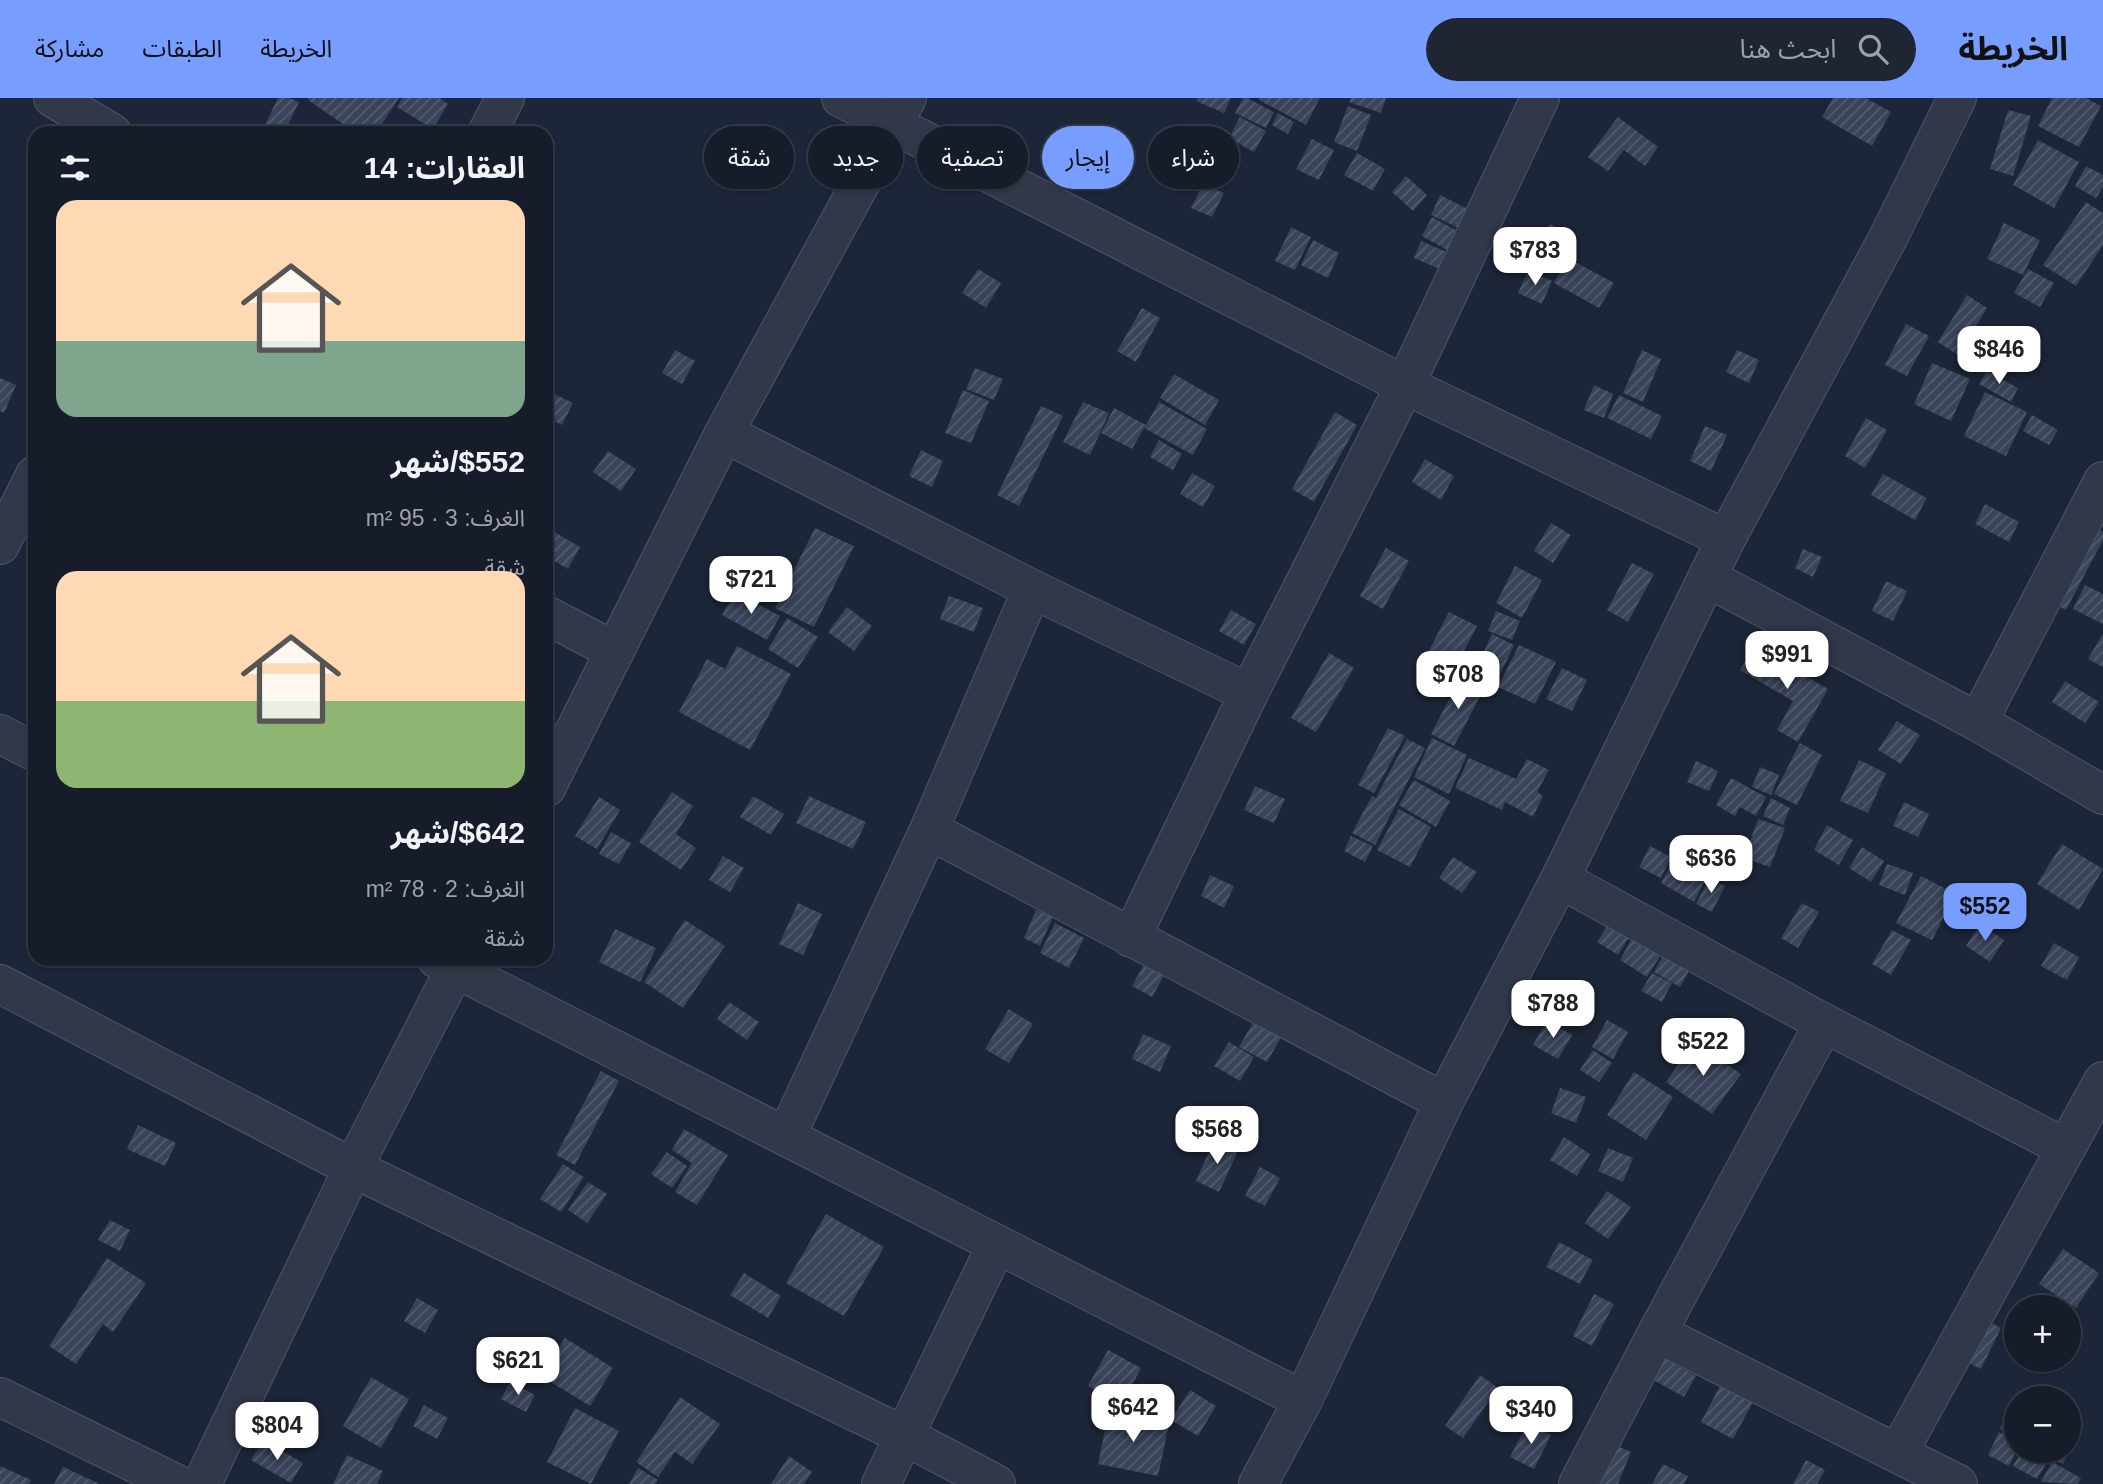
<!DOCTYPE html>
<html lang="ar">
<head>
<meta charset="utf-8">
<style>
	:root { --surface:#161c2a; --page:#1f2532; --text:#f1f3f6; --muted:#9ea1a8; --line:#353a47; --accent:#769dff }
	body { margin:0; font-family:Helvetica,"Noto Sans Arabic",sans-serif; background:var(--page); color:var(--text); direction:rtl; height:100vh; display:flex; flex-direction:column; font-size:26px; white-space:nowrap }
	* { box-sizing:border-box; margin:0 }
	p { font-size:23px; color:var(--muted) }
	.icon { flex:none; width:38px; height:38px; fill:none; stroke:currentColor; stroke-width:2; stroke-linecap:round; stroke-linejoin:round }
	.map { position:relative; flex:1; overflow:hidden; direction:ltr }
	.sheet { position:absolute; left:28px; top:28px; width:525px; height:840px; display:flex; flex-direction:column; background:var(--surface); border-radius:21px; box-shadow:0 2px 5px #0004,0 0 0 2px var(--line); direction:rtl }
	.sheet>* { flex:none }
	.guide { position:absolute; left:574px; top:28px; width:665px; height:63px; direction:rtl; display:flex; gap:14px }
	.tools { position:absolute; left:2004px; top:1197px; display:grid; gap:14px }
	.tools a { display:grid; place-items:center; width:77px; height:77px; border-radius:50%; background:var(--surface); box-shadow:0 2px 5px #0004,0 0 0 2px var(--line); font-size:35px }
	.price { position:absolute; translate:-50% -60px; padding:0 16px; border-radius:14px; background:#fff; color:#222; font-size:23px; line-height:46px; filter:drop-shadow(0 2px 4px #0008) }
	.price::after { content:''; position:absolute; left:50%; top:42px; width:21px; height:16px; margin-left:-10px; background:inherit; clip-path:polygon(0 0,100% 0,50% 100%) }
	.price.selected { background:var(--accent); color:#111 }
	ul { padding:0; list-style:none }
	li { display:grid; align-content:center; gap:14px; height:371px; padding:0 28px }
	li span { display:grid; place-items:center; height:217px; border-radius:21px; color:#555 }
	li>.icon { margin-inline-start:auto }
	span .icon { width:126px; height:126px; fill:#fffc; stroke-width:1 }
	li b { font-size:30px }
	h2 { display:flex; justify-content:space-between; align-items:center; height:84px; padding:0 28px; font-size:30px }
	.tag { padding:0 24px; border-radius:32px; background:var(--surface); box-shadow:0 2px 5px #0004,0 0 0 2px var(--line); font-size:24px; line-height:63px }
	.tag.selected { background:var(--accent); color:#111 }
	header { display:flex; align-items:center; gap:42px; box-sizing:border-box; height:98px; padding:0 35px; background:var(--accent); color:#111 }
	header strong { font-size:33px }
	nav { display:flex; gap:38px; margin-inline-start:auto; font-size:24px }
	.search { width:490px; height:63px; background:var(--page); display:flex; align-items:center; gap:18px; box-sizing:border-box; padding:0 24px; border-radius:38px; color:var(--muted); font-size:26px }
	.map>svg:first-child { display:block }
	.building { fill:url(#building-hatch) }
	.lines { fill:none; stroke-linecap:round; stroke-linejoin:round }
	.minor-casing { stroke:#4e5567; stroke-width:40 }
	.minor { stroke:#313849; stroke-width:38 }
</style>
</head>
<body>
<header>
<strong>الخريطة</strong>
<div class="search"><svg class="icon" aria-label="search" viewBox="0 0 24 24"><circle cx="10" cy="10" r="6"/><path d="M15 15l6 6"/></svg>ابحث هنا</div>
<nav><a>الخريطة</a><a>الطبقات</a><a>مشاركة</a></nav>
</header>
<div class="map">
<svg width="2103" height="1386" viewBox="0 0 2103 1386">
	<defs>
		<pattern id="building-hatch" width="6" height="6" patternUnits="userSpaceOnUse" patternTransform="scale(1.75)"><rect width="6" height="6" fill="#394359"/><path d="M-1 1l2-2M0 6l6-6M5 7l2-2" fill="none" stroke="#535c6f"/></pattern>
	</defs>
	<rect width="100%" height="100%" fill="#1d2638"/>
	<path class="building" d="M 278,0 L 289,0 L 299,4 L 284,35 L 261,35 Z
		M 309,0 L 399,0 L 376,35 L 356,35 L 308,2 Z
		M 402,0 L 439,0 L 448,6 L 433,31 L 397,9 Z
		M 1198,0 L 1231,0 L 1224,15 L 1196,3 Z
		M 1243,0 L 1247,0 L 1274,14 L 1266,30 L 1235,15 Z
		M 1260,0 L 1320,0 L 1306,27 L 1259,2 Z
		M 1351,0 L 1386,0 L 1381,15 L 1349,4 Z
		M 1833,0 L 1866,0 L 1891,14 L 1872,48 L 1822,19 Z
		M 2052,0 L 2086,0 L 2101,8 L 2079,49 L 2038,28 Z
		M 1348,8 L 1371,17 L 1357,53 L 1334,44 Z
		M 2008,12 L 2031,18 L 2013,78 L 1990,71 Z
		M 1278,15 L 1294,24 L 1288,36 L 1272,27 Z
		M 1240,19 L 1266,33 L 1254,54 L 1229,40 Z
		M 1618,19 L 1658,49 L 1645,68 L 1624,52 L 1608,73 L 1588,59 Z
		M 1312,41 L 1334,52 L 1319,82 L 1296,71 Z
		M 2038,42 L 2079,64 L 2054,110 L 2013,87 Z
		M 1357,55 L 1385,71 L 1373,93 L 1344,77 Z
		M 2086,68 L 2103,77 L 2103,89 L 2096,100 L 2075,88 Z
		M 1406,78 L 1427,97 L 1413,113 L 1392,94 Z
		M 1203,86 L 1224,95 L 1212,119 L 1191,110 Z
		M 1440,97 L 1468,111 L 1459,130 L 1431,117 Z
		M 2086,104 L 2103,115 L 2103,147 L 2076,188 L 2043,167 Z
		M 1432,119 L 1459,134 L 1449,153 L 1422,138 Z
		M 2004,125 L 2040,142 L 2023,177 L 1987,161 Z
		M 1550,126 L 1571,140 L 1558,158 L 1537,144 Z
		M 1291,129 L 1311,139 L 1295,172 L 1275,163 Z
		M 1313,142 L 1339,155 L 1328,180 L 1301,167 Z
		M 1421,143 L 1449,155 L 1442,172 L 1414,160 Z
		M 1568,160 L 1614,185 L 1599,210 L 1554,185 Z
		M 978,171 L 1001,185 L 986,210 L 962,195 Z
		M 2028,171 L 2054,185 L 2040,209 L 2014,195 Z
		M 1528,173 L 1552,183 L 1542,206 L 1518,195 Z
		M 1967,197 L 1987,210 L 1958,257 L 1938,244 Z
		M 1142,210 L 1160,220 L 1136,264 L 1117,253 Z
		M 1906,226 L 1929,238 L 1907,278 L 1885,267 Z
		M 675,252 L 695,263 L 682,286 L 662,275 Z
		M 1642,252 L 1661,261 L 1643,304 L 1623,295 Z
		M 1737,252 L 1759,262 L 1749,285 L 1726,274 Z
		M 1932,265 L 1970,281 L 1951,323 L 1914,306 Z
		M 975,270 L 1003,281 L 994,302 L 966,291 Z
		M 1987,273 L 2018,290 L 2011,304 L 1979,286 Z
		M 1174,276 L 1219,302 L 1205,327 L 1160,300 Z
		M 0,280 L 16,287 L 4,315 L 0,313 Z
		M 1594,287 L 1613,296 L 1604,320 L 1584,312 Z
		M 546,292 L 573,305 L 562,327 L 546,319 Z
		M 963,292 L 989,303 L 971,345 L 945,335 Z
		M 1985,294 L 2027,314 L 2006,358 L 1964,338 Z
		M 1619,297 L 1662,318 L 1651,341 L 1607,320 Z
		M 1083,304 L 1109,315 L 1090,357 L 1063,344 Z
		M 1159,304 L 1207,331 L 1193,357 L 1144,330 L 1132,351 L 1101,335 L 1114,310 L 1146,327 Z
		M 1041,308 L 1063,318 L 1019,408 L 997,397 Z
		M 1335,314 L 1357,327 L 1314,404 L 1292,391 Z
		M 2032,317 L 2058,332 L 2049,347 L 2023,333 Z
		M 1866,320 L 1887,332 L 1865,370 L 1845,358 Z
		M 1705,328 L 1727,337 L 1711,373 L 1690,363 Z
		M 1159,342 L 1182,356 L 1173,372 L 1150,359 Z
		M 921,352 L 943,363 L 932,389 L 909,378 Z
		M 608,353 L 636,371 L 621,393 L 593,374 Z
		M 1425,361 L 1454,378 L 1441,402 L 1412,384 Z
		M 1192,375 L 1215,388 L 1203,409 L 1180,396 Z
		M 1883,376 L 1927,400 L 1915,422 L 1871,397 Z
		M 1985,406 L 2019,424 L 2009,444 L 1975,426 Z
		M 1551,425 L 1571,437 L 1553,465 L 1534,453 Z
		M 2086,425 L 2103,434 L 2103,442 L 2066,512 L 2046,501 Z
		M 815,430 L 854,448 L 814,529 L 775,510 Z
		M 551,432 L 580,449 L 568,471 L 546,458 L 546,440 Z
		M 1386,450 L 1409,463 L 1383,511 L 1360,498 Z
		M 1803,451 L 1822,459 L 1813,479 L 1795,470 Z
		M 1632,465 L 1654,476 L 1628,524 L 1607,512 Z
		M 1515,468 L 1542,482 L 1522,520 L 1496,505 Z
		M 1886,483 L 1907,493 L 1893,523 L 1872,513 Z
		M 2085,487 L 2103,496 L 2103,526 L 2073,511 Z
		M 735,494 L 780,518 L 767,542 L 722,517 Z
		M 949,498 L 983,510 L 974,534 L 940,521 Z
		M 847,509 L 872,528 L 854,553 L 828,534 Z
		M 1231,512 L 1256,526 L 1244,547 L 1219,533 Z
		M 1496,513 L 1520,523 L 1512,542 L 1488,533 Z
		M 1449,514 L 1477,528 L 1454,572 L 1426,558 Z
		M 787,520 L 818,539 L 798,570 L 768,551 Z
		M 2103,535 L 2103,569 L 2088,561 Z
		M 1492,536 L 1514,547 L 1495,587 L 1473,577 Z
		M 1519,547 L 1556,564 L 1535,606 L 1498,589 Z
		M 737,548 L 791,576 L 750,652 L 679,614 L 707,561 L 725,571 Z
		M 1754,549 L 1828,591 L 1798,644 L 1777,632 L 1793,603 L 1740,572 Z
		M 1329,555 L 1354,570 L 1316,634 L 1291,620 Z
		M 1562,570 L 1587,582 L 1572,613 L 1546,601 Z
		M 1462,577 L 1485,589 L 1454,648 L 1431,636 Z
		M 2065,583 L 2099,604 L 2085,625 L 2052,604 Z
		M 1897,623 L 1920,637 L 1901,666 L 1878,652 Z
		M 1388,630 L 1405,638 L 1374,695 L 1358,687 Z
		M 1432,640 L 1467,657 L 1449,696 L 1414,679 Z
		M 1407,641 L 1425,650 L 1375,747 L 1352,735 L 1372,698 L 1376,700 Z
		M 1800,645 L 1822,657 L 1797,707 L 1774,696 Z
		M 1469,660 L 1516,681 L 1527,661 L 1549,672 L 1537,694 L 1543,698 L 1533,719 L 1505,704 L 1502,712 L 1455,690 Z
		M 1859,662 L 1886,675 L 1868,715 L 1840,703 Z
		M 1696,663 L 1718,673 L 1709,693 L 1687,684 Z
		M 1760,669 L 1779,677 L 1771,697 L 1752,689 Z
		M 1731,680 L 1766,699 L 1756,718 L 1740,709 L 1735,718 L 1716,707 Z
		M 1414,682 L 1450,703 L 1436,729 L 1399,707 Z
		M 1255,688 L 1285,701 L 1274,725 L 1244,712 Z
		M 672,694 L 693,708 L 676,736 L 696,750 L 681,772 L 639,744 Z
		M 753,698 L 784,716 L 771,737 L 740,719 Z
		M 809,698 L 866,724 L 853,751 L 796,725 Z
		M 599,699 L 620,712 L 597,751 L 575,738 Z
		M 1771,700 L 1790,710 L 1783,727 L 1763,718 Z
		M 1904,704 L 1929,716 L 1918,739 L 1893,728 Z
		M 1399,711 L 1431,729 L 1410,769 L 1377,752 Z
		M 1758,721 L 1785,730 L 1770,769 L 1744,760 Z
		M 1827,727 L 1853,742 L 1839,767 L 1814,752 Z
		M 611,734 L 631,745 L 619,766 L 599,756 Z
		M 1351,738 L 1373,748 L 1365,764 L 1344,753 Z
		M 2062,746 L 2103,771 L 2079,812 L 2037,786 Z
		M 1650,748 L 1671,759 L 1661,780 L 1639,769 Z
		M 1862,749 L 1884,763 L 1871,784 L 1849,770 Z
		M 723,758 L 744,770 L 730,794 L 709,782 Z
		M 1453,759 L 1477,774 L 1462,795 L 1439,780 Z
		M 1675,759 L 1708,777 L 1694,804 L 1661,785 Z
		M 1887,766 L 1913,775 L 1905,797 L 1879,787 Z
		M 1210,777 L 1234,788 L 1224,810 L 1201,798 Z
		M 1921,778 L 1956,796 L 1932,842 L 1896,825 Z
		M 1709,781 L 1725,788 L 1712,814 L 1696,806 Z
		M 798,805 L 822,816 L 803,857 L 779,846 Z
		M 1802,805 L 1819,814 L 1798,850 L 1781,840 Z
		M 1036,812 L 1053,819 L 1040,848 L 1024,840 Z
		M 685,822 L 725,848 L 683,910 L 644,884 Z
		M 1611,822 L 1632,834 L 1618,857 L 1597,844 Z
		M 1055,825 L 1084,840 L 1069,870 L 1040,855 Z
		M 1980,826 L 2004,842 L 1990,864 L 1966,848 Z
		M 615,831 L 656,850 L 640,884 L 599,864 Z
		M 1637,831 L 1666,848 L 1647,879 L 1620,862 Z
		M 1892,832 L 1911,842 L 1891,877 L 1872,866 Z
		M 2054,845 L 2079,859 L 2067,882 L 2041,868 Z
		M 1668,849 L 1694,864 L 1680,889 L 1654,874 Z
		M 1146,863 L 1166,874 L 1152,899 L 1132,888 Z
		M 1652,875 L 1672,885 L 1662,904 L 1641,893 Z
		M 729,904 L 759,924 L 747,942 L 717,921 Z
		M 1009,911 L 1033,926 L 1009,965 L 985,951 Z
		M 1255,921 L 1283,936 L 1267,964 L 1239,949 Z
		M 1607,922 L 1628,934 L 1613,961 L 1592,949 Z
		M 1547,923 L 1572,937 L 1558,961 L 1533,947 Z
		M 1143,936 L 1171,948 L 1160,974 L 1132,961 Z
		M 1229,944 L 1254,959 L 1240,983 L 1214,968 Z
		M 1694,944 L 1741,976 L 1712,1016 L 1666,984 Z
		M 1593,952 L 1612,965 L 1599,984 L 1580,972 Z
		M 601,973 L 619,983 L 575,1067 L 556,1057 Z
		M 1634,974 L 1673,999 L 1646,1042 L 1607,1017 Z
		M 1560,990 L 1586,999 L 1576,1025 L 1551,1015 Z
		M 138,1027 L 176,1045 L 165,1068 L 127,1051 Z
		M 684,1031 L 728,1057 L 697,1107 L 675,1094 L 692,1065 L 672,1052 Z
		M 1564,1039 L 1590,1056 L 1577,1078 L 1550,1062 Z
		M 1214,1042 L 1238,1053 L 1219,1094 L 1196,1083 Z
		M 1608,1050 L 1633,1060 L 1623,1084 L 1598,1073 Z
		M 667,1054 L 687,1068 L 672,1090 L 651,1076 Z
		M 563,1066 L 584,1079 L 561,1114 L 540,1101 Z
		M 1260,1069 L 1280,1080 L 1265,1108 L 1245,1098 Z
		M 588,1084 L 607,1096 L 587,1125 L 568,1112 Z
		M 1607,1093 L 1631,1109 L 1608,1141 L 1585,1125 Z
		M 826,1116 L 884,1149 L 844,1218 L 786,1185 Z
		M 110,1122 L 130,1132 L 120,1153 L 98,1142 Z
		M 1559,1144 L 1593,1162 L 1580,1186 L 1546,1169 Z
		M 2063,1151 L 2099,1175 L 2076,1210 L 2039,1186 Z
		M 107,1160 L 146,1185 L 113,1234 L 103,1226 L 76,1266 L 49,1248 Z
		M 744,1175 L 781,1198 L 768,1220 L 730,1197 Z
		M 1594,1196 L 1614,1206 L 1592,1248 L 1573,1238 Z
		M 417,1200 L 438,1212 L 425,1235 L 404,1223 Z
		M 1982,1220 L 2001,1230 L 1981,1271 L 1961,1262 Z
		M 565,1240 L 613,1270 L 590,1308 L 541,1278 Z
		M 1108,1252 L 1141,1270 L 1122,1306 L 1088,1288 Z
		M 1662,1259 L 1696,1278 L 1684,1299 L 1650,1280 Z
		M 1480,1277 L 1498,1290 L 1463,1340 L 1445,1328 Z
		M 371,1279 L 409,1301 L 381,1350 L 343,1328 Z
		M 510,1284 L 535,1297 L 526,1314 L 501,1301 Z
		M 1721,1286 L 1753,1304 L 1733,1341 L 1701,1324 Z
		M 1190,1292 L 1216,1308 L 1198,1338 L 1171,1322 Z
		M 2016,1297 L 2016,1339 L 2000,1331 Z
		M 680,1299 L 720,1326 L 692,1366 L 675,1354 L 658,1379 L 636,1364 Z
		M 424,1307 L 448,1320 L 437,1341 L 413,1328 Z
		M 575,1310 L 619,1333 L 591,1386 L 547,1364 Z
		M 1109,1313 L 1169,1326 L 1158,1378 L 1098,1366 Z
		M 1528,1324 L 1551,1337 L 1534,1371 L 1510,1359 Z
		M 1999,1334 L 2016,1343 L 2016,1353 L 2009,1368 L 1988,1357 Z
		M 2068,1341 L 2074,1344 L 2063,1366 L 2037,1353 L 2068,1353 Z
		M 263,1342 L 303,1365 L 291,1385 L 251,1362 Z
		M 1610,1345 L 1631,1354 L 1618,1386 L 1594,1386 Z
		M 2021,1353 L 2029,1353 L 2047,1364 L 2037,1381 L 2013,1368 Z
		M 347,1357 L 383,1373 L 377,1386 L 333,1386 Z
		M 789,1358 L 812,1374 L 804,1386 L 771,1386 Z
		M 1806,1362 L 1825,1372 L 1817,1386 L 1793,1386 Z
		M 2052,1364 L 2081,1380 L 2078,1386 L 2041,1384 Z
		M 1663,1366 L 1688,1378 L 1684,1386 L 1652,1386 Z
		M 0,1368 L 31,1382 L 29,1386 L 0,1386 Z
		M 63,1369 L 100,1386 L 54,1386 Z
		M 638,1370 L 658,1382 L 655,1386 L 629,1386 Z"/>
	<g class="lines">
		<defs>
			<path id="minor" d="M 53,0 L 112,35
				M 841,0 L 1405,287 L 1726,441
				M 487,35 L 505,0
				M 724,335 L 1032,491 L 1249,595
				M 0,447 L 35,377
				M 1708,480 L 1978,624 L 2103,697
				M 546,517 L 615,553
				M 1978,624 L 2103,383
				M 0,636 L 35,654
				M 546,690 L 724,335 L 907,0
				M 929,732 L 1444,1004
				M 1560,781 L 1824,925 L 2066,1050
				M 1131,840 L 1249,595 L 1405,287 L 1540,0
				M 437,861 L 1303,1302
				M 0,886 L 353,1070 L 905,1338 L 996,1386
				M 786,1039 L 929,732 L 1032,491
				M 1657,1235 L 1958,1386
				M 0,1299 L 177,1386
				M 1898,1355 L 2103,983
				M 202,1386 L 353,1070 L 460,861
				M 881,1386 L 997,1146
				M 1258,1386 L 1303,1302 L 1444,1004 L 1560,781 L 1726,441 L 1889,138 L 1957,0
				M 1578,1386 L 1657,1235 L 1824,925"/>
		</defs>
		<use href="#minor" class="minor-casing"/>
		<use href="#minor" class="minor"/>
	</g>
</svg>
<div class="tools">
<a>+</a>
<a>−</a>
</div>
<b class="price" style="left:1535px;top:189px">$783</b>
<b class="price" style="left:1999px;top:288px">$846</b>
<b class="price" style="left:751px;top:518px">$721</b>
<b class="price" style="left:1787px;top:593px">$991</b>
<b class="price" style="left:1458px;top:613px">$708</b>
<b class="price" style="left:1711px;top:797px">$636</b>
<b class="price selected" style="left:1985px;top:845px">$552</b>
<b class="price" style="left:1553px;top:942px">$788</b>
<b class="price" style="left:1703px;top:980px">$522</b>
<b class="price" style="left:1217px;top:1068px">$568</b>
<b class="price" style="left:518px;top:1299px">$621</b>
<b class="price" style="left:1133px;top:1346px">$642</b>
<b class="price" style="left:1531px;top:1348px">$340</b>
<b class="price" style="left:277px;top:1364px">$804</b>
<div class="guide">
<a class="tag">شراء</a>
<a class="tag selected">إيجار</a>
<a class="tag">تصفية</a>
<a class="tag">جديد</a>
<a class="tag">شقة</a>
</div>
<section class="sheet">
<h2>العقارات: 14<svg class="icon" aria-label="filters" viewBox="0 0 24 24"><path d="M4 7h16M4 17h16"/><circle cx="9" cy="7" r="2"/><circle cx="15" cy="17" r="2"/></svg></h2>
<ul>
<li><span style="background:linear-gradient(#ffd9b3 65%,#7fa58c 0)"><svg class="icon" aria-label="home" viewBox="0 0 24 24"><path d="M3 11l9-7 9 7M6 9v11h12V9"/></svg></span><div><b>$552/شهر</b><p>الغرف: 3 · 95 m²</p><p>شقة</p></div></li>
<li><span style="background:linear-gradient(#ffd9b3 60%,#8fb573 0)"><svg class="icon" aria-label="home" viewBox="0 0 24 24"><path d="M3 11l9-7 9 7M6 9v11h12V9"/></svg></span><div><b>$642/شهر</b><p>الغرف: 2 · 78 m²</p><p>شقة</p></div></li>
</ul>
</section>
</div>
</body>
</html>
